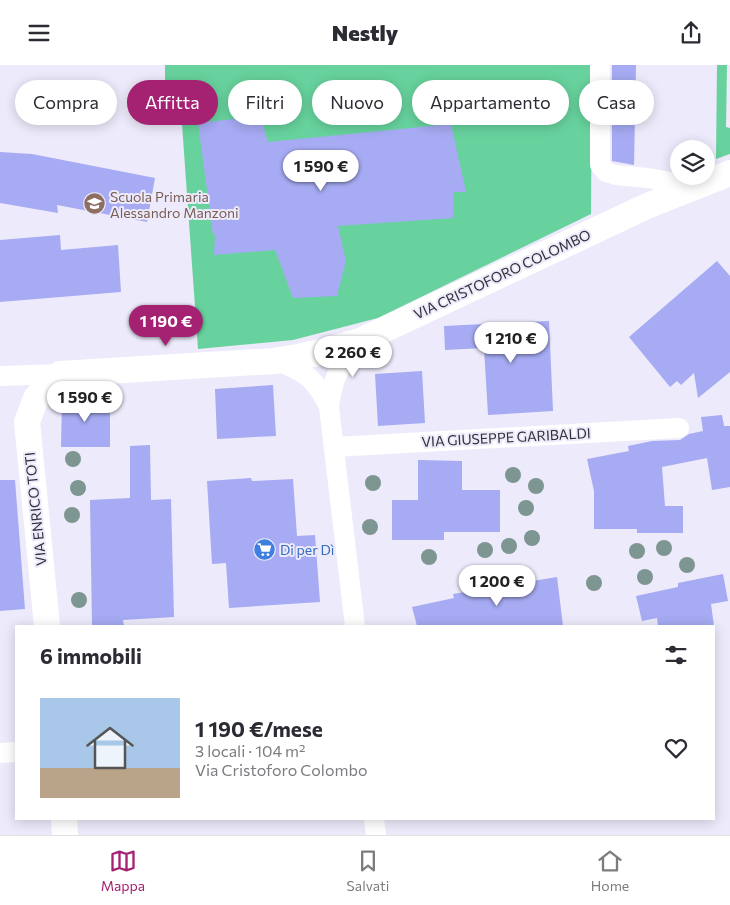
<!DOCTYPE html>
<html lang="it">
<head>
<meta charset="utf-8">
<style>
	:root { --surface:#fff; --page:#f7f7f7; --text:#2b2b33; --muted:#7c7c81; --line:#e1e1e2; --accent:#a42271 }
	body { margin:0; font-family:Commissioner,sans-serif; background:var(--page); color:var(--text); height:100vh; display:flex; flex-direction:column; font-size:19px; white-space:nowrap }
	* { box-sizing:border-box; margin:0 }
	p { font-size:16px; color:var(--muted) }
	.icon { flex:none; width:28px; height:28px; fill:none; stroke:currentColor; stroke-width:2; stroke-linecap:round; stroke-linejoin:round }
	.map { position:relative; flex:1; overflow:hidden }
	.panel { position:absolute; left:15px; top:560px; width:700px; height:195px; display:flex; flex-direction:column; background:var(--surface); border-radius:0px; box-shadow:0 2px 12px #0003 }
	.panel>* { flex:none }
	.guide { position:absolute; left:15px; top:15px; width:700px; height:45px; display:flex; gap:10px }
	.controls { position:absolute; left:670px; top:75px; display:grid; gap:10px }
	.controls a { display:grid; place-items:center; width:45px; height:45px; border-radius:50%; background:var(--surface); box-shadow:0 2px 12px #0003; font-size:25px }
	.price { position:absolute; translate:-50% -42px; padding:0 11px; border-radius:18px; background:#fff; color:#222; font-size:16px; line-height:32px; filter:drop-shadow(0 1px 2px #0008) }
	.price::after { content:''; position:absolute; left:50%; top:30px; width:15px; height:11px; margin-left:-8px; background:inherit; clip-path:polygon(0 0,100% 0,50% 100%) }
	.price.selected { background:var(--accent); color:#fff }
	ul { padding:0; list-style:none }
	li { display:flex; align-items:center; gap:15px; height:125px; padding:0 25px }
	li+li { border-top:1px solid var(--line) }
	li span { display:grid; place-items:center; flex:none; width:140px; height:100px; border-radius:0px; color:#555 }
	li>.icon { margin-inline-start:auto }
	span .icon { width:60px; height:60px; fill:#fffc; stroke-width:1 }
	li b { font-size:21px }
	h2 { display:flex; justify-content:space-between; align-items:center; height:60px; padding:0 25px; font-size:21px }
	.chip { padding:0 18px; border-radius:22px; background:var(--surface); box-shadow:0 2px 12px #0003; font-size:18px; line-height:45px }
	.chip.selected { background:var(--accent); color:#fff }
	header { display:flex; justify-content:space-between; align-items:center; height:65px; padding:0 25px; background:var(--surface); font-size:22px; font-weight:800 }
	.menu { display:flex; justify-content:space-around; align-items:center; height:70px; border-top:1px solid var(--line); background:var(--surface); font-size:14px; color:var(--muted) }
	.menu a { display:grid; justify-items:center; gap:2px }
	.menu .selected { color:var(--accent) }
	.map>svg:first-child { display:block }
	.green { fill:#67d29d }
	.building { fill:#a6abf3 }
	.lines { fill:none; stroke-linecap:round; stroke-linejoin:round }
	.minor { stroke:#fff; stroke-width:20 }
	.tertiary { stroke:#fff; stroke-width:26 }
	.tree { fill:#7e9691 }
	.labels { text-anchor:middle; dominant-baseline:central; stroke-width:4; stroke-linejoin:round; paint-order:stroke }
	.education-label { font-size:14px; fill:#785e54; stroke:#edeafb; text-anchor:start }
	.street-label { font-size:14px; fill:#333138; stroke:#edeafb }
	.shop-label { font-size:14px; fill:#366cbe; stroke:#edeafb; text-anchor:start }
</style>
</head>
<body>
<header><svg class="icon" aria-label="menu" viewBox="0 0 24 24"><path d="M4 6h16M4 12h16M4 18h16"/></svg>Nestly<svg class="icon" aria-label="share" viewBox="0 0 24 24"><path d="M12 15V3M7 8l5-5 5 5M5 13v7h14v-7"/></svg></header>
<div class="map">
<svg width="730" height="770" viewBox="0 0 730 770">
	<rect width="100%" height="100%" fill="#edeafb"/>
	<path class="green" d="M 165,0 L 592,0 L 591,149 L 378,253 L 293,275 L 198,284 L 180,31 L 165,32 Z
		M 717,0 L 727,0 L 726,62 L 730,63 L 730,89 L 716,94 Z"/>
	<path class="building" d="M 612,0 L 636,0 L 634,100 L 612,96 Z
		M 260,51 L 268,77 L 451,59 L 466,127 L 454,127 L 453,153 L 338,161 L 346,196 L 337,231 L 293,233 L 275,185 L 214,190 L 215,170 L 213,170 L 198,58 Z
		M 0,87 L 32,89 L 155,113 L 147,157 L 57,140 L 58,148 L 0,138 Z
		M 60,170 L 61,185 L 118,180 L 121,227 L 0,237 L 0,175 Z
		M 717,196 L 730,211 L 730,307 L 698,333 L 694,308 L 681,320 L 677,316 L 670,322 L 629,272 Z
		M 549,256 L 553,346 L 488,350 L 484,283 L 445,285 L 444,261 Z
		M 422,306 L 425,358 L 378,361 L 375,309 Z
		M 273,320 L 276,371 L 217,374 L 215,324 Z
		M 93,333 L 93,336 L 110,336 L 110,382 L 61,382 L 62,334 Z
		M 722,350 L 724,361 L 730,361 L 730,422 L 712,425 L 707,393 L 662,402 L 665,441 L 683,441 L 683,468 L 637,468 L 637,464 L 594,464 L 594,426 L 587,394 L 629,386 L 628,381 L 652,376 L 680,375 L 689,369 L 703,366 L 701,352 Z
		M 150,380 L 151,435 L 171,434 L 174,552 L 123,555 L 124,561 L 92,561 L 90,435 L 130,433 L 130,381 Z
		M 418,395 L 462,396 L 462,425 L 500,425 L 500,467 L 444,467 L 444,475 L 392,475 L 392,435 L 418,435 Z
		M 251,413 L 252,416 L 293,414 L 297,471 L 315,470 L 320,537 L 229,543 L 226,498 L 212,499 L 207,416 Z
		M 0,415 L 15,415 L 25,544 L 0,546 Z
		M 723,509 L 728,536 L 711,539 L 714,561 L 658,561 L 657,553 L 642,556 L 636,531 L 678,522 L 678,518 Z
		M 557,512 L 563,561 L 417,561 L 412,542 L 454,533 L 453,529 Z"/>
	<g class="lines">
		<path class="minor" d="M 600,0 L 600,100 L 606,107 L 616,110 L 648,113 L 694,121
			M 275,296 C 304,305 316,314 329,342 L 355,561
			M 0,311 L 60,309
			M 329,342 C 332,315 341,295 360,276
			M 334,382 L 679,363
			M 0,688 L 16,687
			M 374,754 L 376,770"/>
		<path class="tertiary" d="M 47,561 L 27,357 L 36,333 L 60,309 L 274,296 C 304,292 332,285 360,276 L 647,141 L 730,108
			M 64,754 L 65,770"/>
	</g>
	<g class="tree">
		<circle cx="73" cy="394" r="8"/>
		<circle cx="513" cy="410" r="8"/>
		<circle cx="373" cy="418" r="8"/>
		<circle cx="536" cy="421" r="8"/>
		<circle cx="78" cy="423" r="8"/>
		<circle cx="526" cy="443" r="8"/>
		<circle cx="72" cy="450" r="8"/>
		<circle cx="370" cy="462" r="8"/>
		<circle cx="532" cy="473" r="8"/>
		<circle cx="509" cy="481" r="8"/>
		<circle cx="664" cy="483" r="8"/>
		<circle cx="485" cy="485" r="8"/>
		<circle cx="637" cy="486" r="8"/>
		<circle cx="429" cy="492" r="8"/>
		<circle cx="687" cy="500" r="8"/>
		<circle cx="645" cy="512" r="8"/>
		<circle cx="594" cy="518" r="8"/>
		<circle cx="79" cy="535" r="8"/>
	</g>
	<defs>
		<symbol id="school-disc" viewBox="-11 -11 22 22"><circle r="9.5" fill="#8d6e63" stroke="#edeafb"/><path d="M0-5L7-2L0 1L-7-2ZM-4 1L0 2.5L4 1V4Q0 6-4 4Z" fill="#fff"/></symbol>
		<symbol id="supermarket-disc" viewBox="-11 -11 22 22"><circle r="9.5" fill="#3f7fe0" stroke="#edeafb"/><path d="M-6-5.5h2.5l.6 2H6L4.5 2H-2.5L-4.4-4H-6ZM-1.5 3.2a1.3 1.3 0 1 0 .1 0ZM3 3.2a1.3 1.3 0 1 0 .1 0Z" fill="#fff"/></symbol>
	</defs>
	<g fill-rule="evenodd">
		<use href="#school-disc" x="82" y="126" width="25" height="25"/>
		<use href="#supermarket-disc" x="252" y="472" width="25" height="25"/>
	</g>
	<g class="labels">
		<g class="education-label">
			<text x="110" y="131">Scuola Primaria<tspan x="110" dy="16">Alessandro Manzoni</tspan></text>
		</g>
		<g class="street-label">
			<text transform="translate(502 209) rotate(-25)">VIA CRISTOFORO COLOMBO</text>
			<text transform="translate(506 372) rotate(-3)">VIA GIUSEPPE GARIBALDI</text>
			<text transform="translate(35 444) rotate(-96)">VIA ENRICO TOTI</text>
		</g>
		<g class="shop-label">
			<text x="280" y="484">Di per Dì</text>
		</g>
	</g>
</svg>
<div class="controls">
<a><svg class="icon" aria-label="layers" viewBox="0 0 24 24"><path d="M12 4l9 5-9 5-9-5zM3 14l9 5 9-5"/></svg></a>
</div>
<b class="price" style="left:321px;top:127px">1 590 €</b>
<b class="price selected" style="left:166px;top:282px">1 190 €</b>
<b class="price" style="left:511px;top:299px">1 210 €</b>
<b class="price" style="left:353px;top:313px">2 260 €</b>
<b class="price" style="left:85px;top:358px">1 590 €</b>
<b class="price" style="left:497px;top:542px">1 200 €</b>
<div class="guide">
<a class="chip">Compra</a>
<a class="chip selected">Affitta</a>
<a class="chip">Filtri</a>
<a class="chip">Nuovo</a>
<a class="chip">Appartamento</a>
<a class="chip">Casa</a>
</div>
<section class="panel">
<h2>6 immobili<svg class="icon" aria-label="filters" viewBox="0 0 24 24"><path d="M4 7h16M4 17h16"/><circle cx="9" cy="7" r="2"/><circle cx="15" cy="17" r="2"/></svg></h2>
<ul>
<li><span style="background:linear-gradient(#a9c7e8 70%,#b9a48a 0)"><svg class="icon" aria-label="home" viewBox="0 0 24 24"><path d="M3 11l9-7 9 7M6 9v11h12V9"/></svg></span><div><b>1 190 €/mese</b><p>3 locali · 104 m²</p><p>Via Cristoforo Colombo</p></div><svg class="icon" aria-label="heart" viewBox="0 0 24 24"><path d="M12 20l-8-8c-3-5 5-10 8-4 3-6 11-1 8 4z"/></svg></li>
</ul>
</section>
</div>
<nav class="menu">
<a class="selected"><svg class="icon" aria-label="map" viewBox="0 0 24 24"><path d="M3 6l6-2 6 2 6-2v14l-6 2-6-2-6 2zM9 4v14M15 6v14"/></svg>Mappa</a>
<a><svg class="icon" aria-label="saved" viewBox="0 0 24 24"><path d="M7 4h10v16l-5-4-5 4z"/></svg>Salvati</a>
<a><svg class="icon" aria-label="home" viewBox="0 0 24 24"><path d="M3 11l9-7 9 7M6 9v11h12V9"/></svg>Home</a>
</nav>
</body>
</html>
